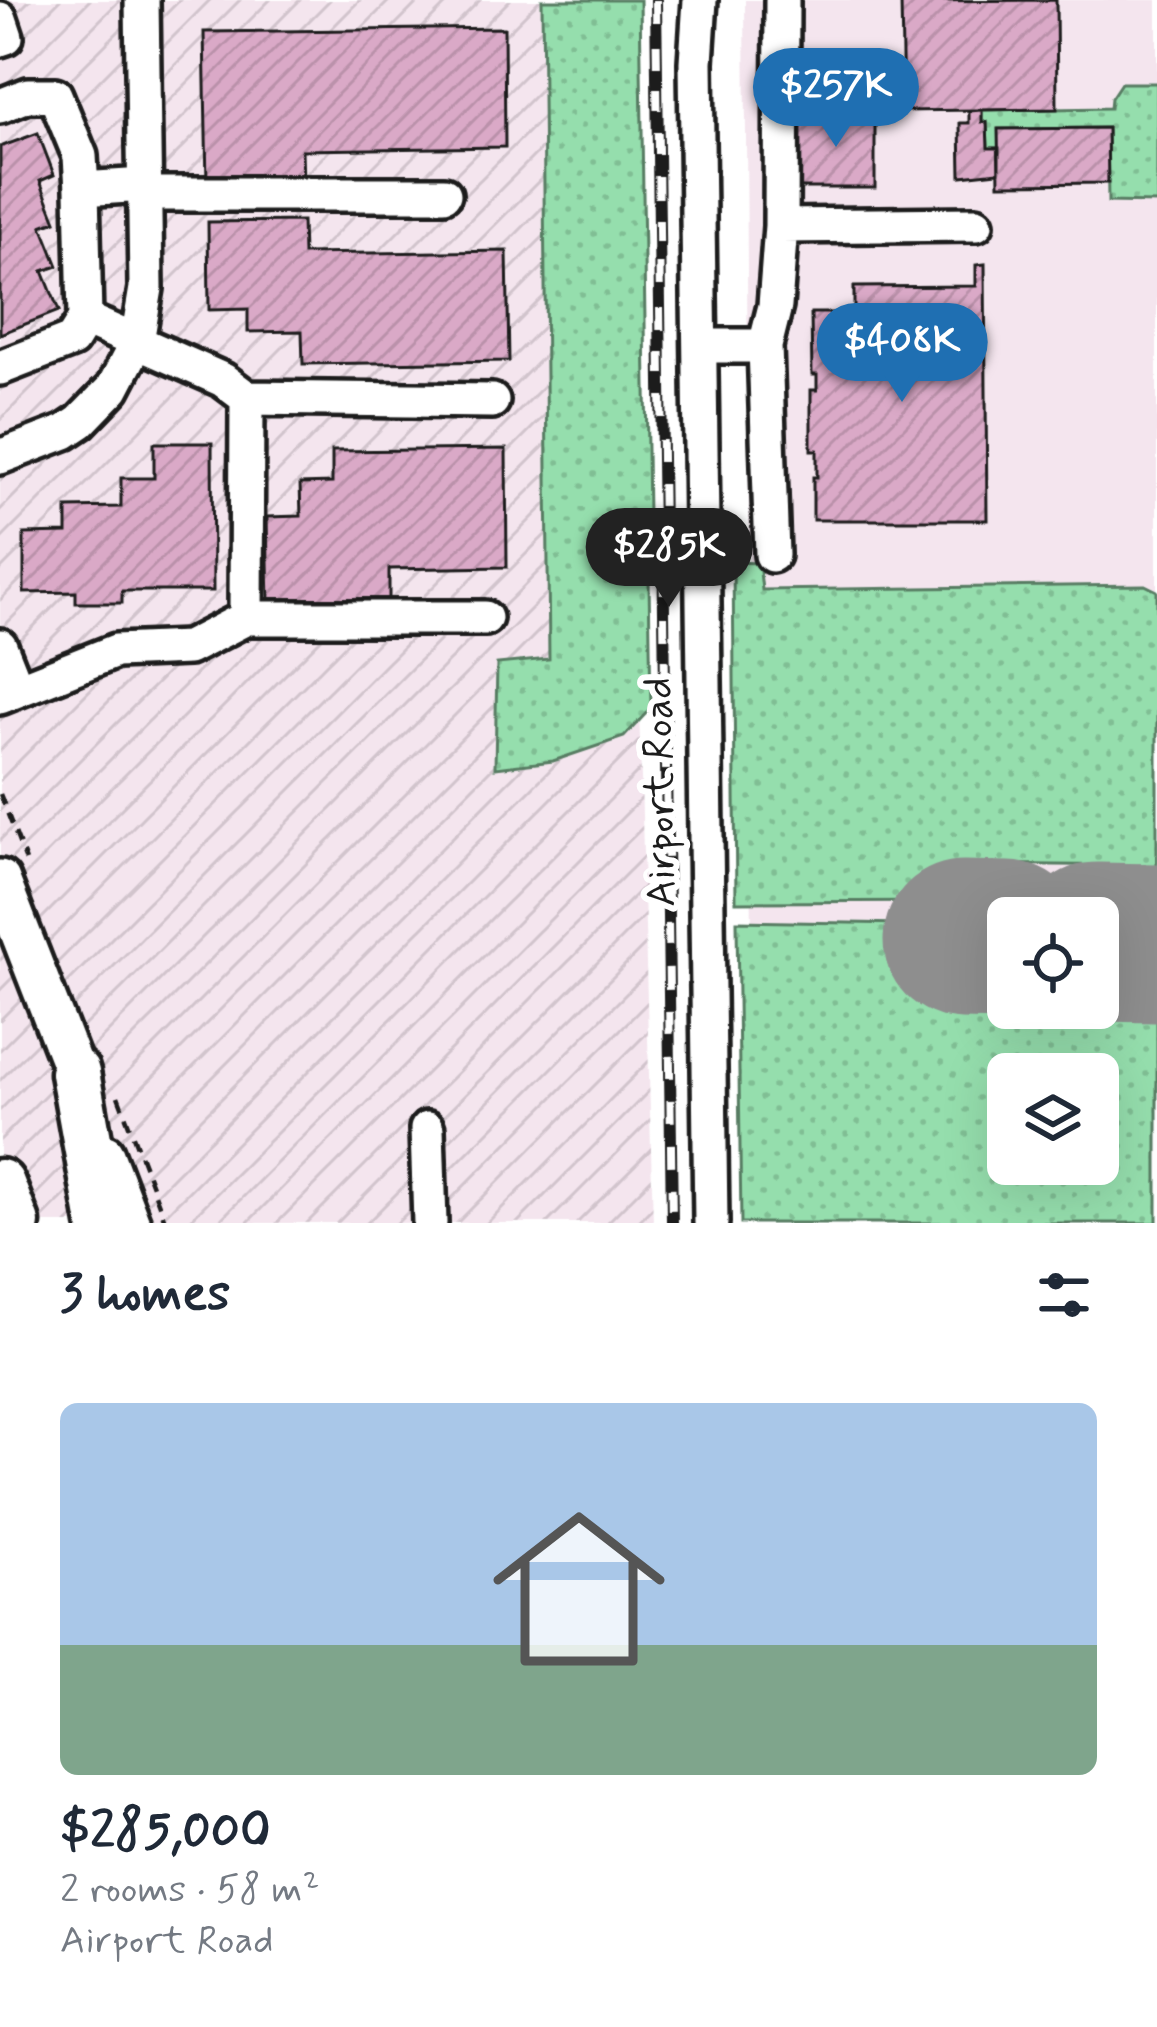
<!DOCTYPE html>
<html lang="en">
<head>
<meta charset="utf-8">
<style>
	:root { --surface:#fff; --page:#f6f6f7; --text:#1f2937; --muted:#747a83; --line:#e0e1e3; --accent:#1f6fb2 }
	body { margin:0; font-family:Mynerve,sans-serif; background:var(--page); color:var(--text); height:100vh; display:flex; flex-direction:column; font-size:45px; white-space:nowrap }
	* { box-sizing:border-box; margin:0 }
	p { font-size:39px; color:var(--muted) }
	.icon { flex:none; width:66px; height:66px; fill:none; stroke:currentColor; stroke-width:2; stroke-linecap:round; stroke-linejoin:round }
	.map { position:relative; height:1223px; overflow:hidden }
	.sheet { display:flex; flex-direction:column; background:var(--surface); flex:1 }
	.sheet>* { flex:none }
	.fabs { position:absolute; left:987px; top:897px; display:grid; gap:24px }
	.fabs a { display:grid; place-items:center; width:132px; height:132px; border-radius:18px; background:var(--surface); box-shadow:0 12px 48px #0002; font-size:60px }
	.price { position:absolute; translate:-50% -102px; padding:0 27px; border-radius:42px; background:var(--accent); color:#fff; font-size:39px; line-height:78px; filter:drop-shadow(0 3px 6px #0008) }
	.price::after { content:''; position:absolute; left:50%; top:72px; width:36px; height:27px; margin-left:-18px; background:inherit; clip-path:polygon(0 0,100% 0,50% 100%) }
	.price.active { background:#222; color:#fff }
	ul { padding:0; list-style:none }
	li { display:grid; align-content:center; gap:24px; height:636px; padding:0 60px }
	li+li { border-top:3px solid var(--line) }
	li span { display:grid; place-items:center; height:372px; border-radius:18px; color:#555 }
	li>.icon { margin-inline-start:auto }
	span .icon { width:216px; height:216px; fill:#fffc; stroke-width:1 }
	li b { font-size:51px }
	h2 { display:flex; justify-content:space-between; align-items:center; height:144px; padding:0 60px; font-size:51px }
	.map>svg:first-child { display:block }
	.built { fill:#f4e5ee; fill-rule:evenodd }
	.industrial { fill:url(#industrial-furrows) }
	.grass { fill:url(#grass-dots); stroke:#587d64; stroke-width:3; fill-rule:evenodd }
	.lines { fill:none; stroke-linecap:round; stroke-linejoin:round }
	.runway { stroke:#8e8e8e; stroke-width:159 }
	.building { fill:url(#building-hatch); stroke:#1c1c1c; stroke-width:3 }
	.minor-casing { stroke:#1c1c1c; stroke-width:42 }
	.major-casing { stroke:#1c1c1c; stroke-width:48 }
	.highway-casing { stroke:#1c1c1c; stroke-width:57 }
	.path { stroke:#1c1c1c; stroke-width:4.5; stroke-dasharray:12 9; stroke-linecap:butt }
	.minor { stroke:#fff; stroke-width:33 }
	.major { stroke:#fff; stroke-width:39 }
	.highway { stroke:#fff; stroke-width:48 }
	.rail-casing { stroke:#1c1c1c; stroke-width:12 }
	.rail { stroke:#fff; stroke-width:8; stroke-dasharray:22; stroke-linecap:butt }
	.labels { text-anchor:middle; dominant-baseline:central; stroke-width:12; stroke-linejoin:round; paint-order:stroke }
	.street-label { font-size:42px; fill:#1c1c1c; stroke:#fff }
</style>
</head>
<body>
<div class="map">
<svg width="1157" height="1223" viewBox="0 0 1157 1223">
	<defs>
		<pattern id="industrial-furrows" width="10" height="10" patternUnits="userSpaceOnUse" patternTransform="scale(3)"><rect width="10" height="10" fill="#f4e5ee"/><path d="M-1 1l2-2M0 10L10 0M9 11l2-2" fill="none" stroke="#d1c4cc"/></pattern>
		<pattern id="grass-dots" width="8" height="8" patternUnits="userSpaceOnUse" patternTransform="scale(3)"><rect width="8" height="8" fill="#95dead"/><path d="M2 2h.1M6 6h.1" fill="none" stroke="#80be94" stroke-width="1.8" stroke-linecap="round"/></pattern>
		<pattern id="building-hatch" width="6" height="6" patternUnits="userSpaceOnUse" patternTransform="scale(3)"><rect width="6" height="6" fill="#daa9c7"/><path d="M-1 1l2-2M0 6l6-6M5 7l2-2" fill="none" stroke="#ba91aa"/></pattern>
	</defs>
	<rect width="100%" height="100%" fill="#fff"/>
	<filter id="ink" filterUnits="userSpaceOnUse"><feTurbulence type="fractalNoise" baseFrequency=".00833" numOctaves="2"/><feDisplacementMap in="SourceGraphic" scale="24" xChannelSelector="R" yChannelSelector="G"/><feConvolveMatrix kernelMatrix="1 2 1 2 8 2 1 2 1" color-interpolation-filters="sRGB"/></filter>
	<g filter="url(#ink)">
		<path class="built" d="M 745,0 L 1157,0 L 1157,1223 L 754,1223 ZM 1008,918 L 1098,918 L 1098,1008 L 1008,1008 ZM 1008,1074 L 1098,1074 L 1098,1164 L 1008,1164 Z"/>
		<path class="industrial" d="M 0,0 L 620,0 L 653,1223 L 0,1223 Z"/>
		<path class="grass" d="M 542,0 L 640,0 L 651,708 L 624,737 L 553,761 L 495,768 L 497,664 L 549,659 Z
			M 1121,83 L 1157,83 L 1157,203 L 1108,202 L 1107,128 L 999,129 L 999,148 L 988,148 L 987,123 L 982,122 L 982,110 L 1110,108 L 1111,98 Z
			M 733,562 L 759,563 L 762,590 L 1145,585 L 1157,591 L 1157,866 L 965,864 L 963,901 L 736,902 Z
			M 737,921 L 962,925 L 964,992 L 1008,993 L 1008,1008 L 1098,1008 L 1098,994 L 1157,995 L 1157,1223 L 741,1223 ZM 1098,1074 L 1098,1164 L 1008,1164 L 1008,1074 Z"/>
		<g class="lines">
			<path class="runway" d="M 963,940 L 1008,941
				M 1098,942 L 1157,943"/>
		</g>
		<path class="building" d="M 1056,0 L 1057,109 L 903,111 L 901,1 Z
			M 504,28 L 505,147 L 302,150 L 303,183 L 207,184 L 204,32 Z
			M 982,110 L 982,122 L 987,122 L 988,148 L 999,148 L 999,172 L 961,176 L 960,123 L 969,123 L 969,111 Z
			M 797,113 L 875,113 L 875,188 L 797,188 Z
			M 1107,128 L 1108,183 L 999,184 L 998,129 Z
			M 38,133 L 54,175 L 40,181 L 56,221 L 42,226 L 58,266 L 43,271 L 59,311 L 0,334 L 0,147 Z
			M 302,221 L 303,254 L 507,251 L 509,361 L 303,364 L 302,331 L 248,332 L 248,309 L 209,310 L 208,222 Z
			M 985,264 L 987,520 L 813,520 L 813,477 L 817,477 L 817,450 L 811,450 L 811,390 L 817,390 L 817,375 L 812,375 L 811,313 L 854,313 L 854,287 L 976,286 L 976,265 Z
			M 154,443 L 212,443 L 213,591 L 122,591 L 122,603 L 76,603 L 76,592 L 24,593 L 24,534 L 67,533 L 67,508 L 121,507 L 121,478 L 154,478 Z
			M 506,449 L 507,567 L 389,569 L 389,603 L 269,604 L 267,517 L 301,516 L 300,484 L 332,483 L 332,451 Z"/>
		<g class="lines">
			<defs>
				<path id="minor" d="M 700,0 L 696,62 L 711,1223
					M 0,19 L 6,37 L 0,39
					M 0,106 L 28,95 L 55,95 L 80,156 L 82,189 L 144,185
					M 144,194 L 444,194
					M 781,226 L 782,0
					M 700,346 L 765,346
					M 0,368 L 72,340 L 85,319 L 82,189
					M 247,398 L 492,401
					M 0,457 L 65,432 L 80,422 L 113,388 L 137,342 L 146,288 L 142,0
					M 772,555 L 765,346 L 775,306 L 781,226 L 976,224
					M 246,618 L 485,618
					M 0,646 L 17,689
					M 0,697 L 116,651 L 188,648 L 246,618 L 247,398 L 223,380 L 85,319
					M 427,1129 L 430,1223
					M 106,1152 L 133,1223"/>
				<path id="major" d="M 0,880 L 75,1073"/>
				<path id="highway" d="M 75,1073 L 102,1223
					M 0,1184 L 15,1223"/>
			</defs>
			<use href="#minor" class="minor-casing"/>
			<use href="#major" class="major-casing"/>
			<use href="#highway" class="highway-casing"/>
			<path class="path" d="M 0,794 L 26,861
				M 118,1096 L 166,1223"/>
			<use href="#minor" class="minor"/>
			<use href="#major" class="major"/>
			<use href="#highway" class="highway"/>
			<defs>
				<path id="rail" d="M 656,0 L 672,1223"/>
			</defs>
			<use href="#rail" class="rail-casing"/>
			<use href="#rail" class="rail"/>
		</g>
	</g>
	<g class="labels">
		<g class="street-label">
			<text transform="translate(661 792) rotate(-91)">Airport Road</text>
		</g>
	</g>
</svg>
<div class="fabs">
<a><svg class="icon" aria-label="locate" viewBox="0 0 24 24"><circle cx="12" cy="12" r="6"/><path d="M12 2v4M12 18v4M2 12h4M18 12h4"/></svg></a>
<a><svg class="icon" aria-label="layers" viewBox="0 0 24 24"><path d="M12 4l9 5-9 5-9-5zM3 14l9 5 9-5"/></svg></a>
</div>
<b class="price" style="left:836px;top:150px">$257K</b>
<b class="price" style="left:902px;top:405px">$408K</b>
<b class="price active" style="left:669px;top:610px">$285K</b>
</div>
<section class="sheet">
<h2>3 homes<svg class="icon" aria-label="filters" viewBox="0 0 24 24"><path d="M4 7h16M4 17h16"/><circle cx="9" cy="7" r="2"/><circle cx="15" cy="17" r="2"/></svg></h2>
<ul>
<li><span style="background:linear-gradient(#a9c7e8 65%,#7fa58c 0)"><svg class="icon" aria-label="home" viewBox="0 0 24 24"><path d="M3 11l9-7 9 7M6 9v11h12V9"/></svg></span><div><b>$285,000</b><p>2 rooms · 58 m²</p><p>Airport Road</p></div></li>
</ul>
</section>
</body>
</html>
